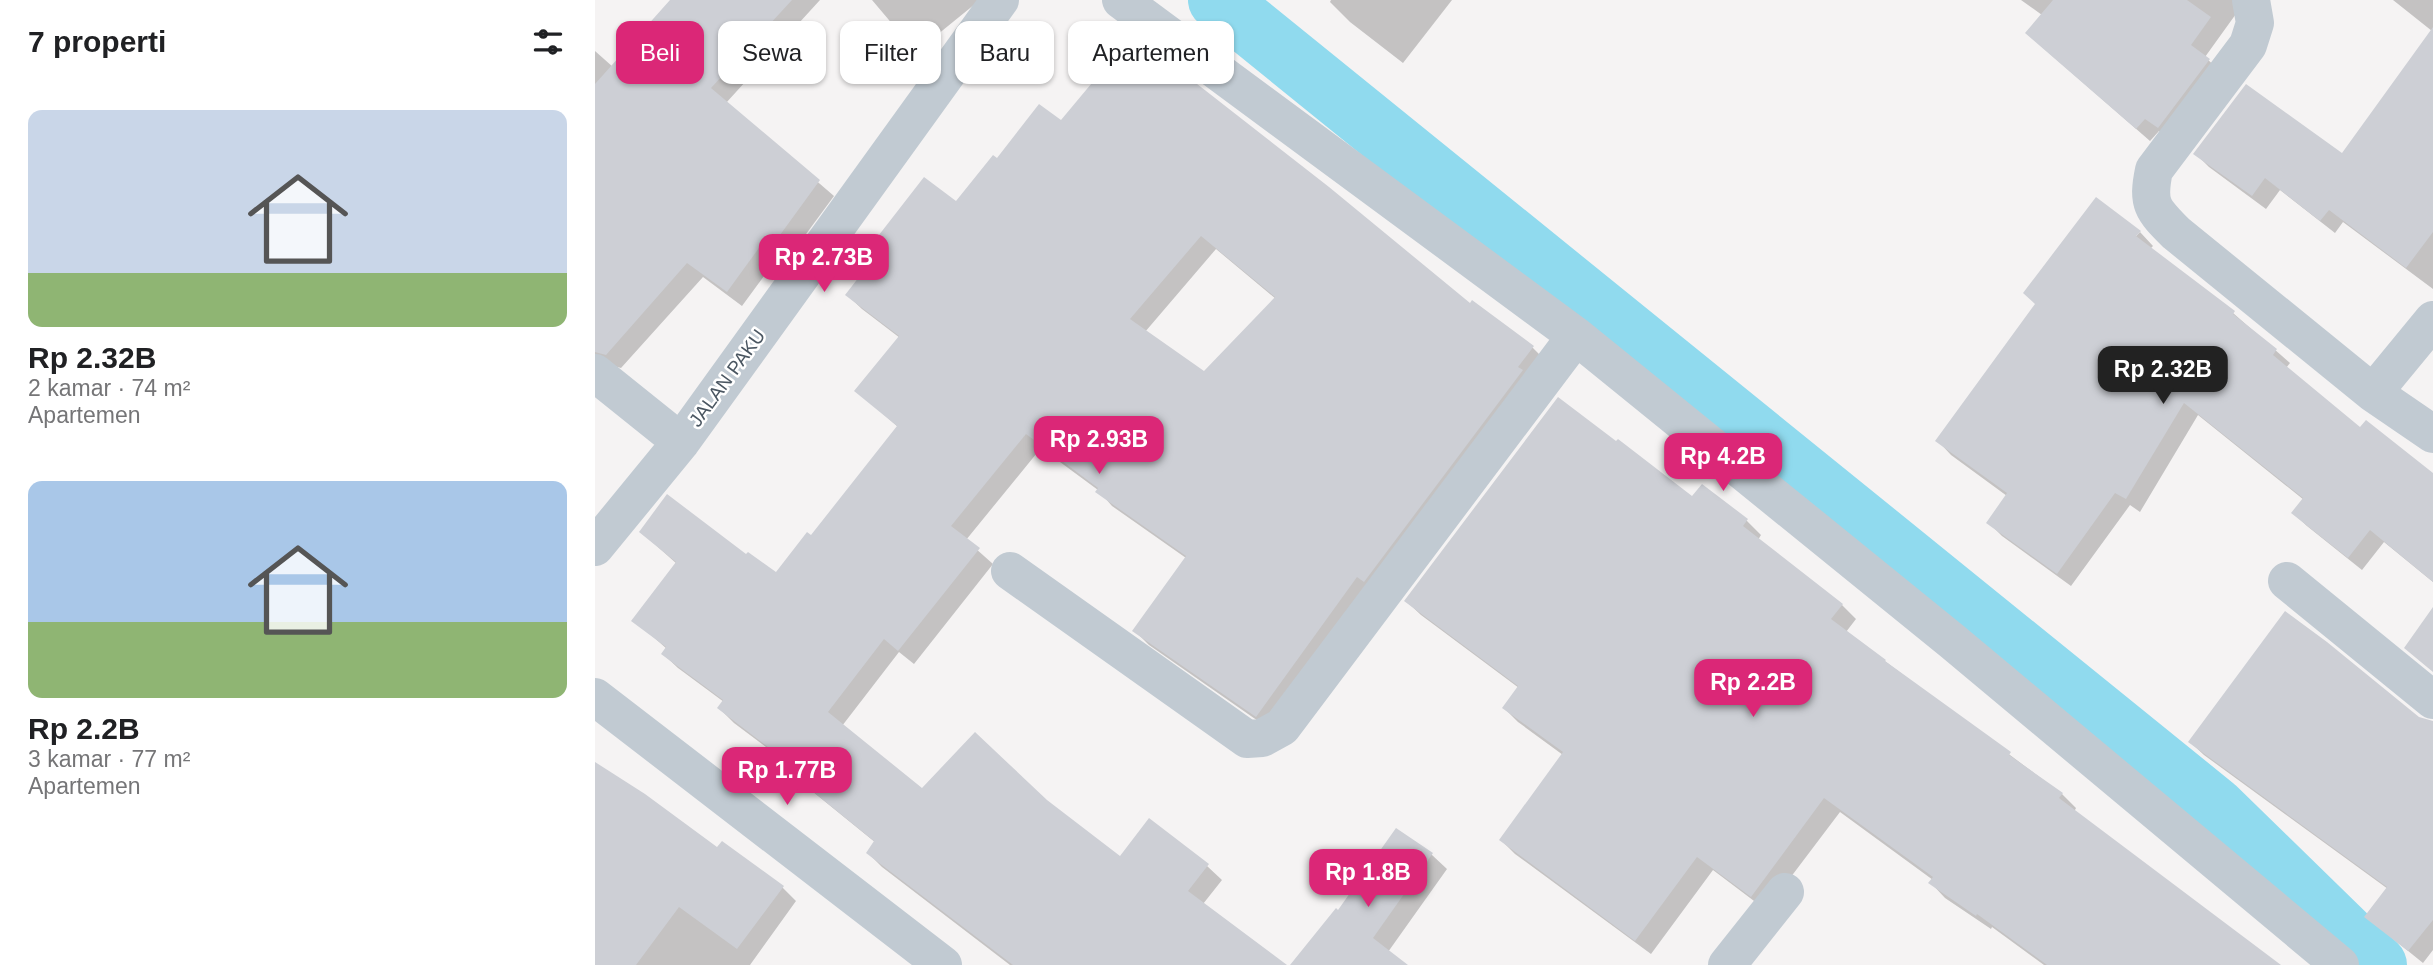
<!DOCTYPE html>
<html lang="id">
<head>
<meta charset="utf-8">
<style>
	:root { --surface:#fff; --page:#f2f2f2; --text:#202124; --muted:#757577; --accent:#db2777 }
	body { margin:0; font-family:Helvetica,sans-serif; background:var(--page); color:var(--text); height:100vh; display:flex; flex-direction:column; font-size:26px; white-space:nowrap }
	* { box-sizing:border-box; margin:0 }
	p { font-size:23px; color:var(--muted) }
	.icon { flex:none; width:38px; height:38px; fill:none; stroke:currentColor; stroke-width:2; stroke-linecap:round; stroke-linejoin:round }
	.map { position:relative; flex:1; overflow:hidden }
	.details { display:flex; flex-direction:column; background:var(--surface); width:595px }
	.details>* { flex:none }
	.banner { position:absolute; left:21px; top:21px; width:665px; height:63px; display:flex; gap:14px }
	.price { position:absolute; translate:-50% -60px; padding:0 16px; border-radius:14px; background:var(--accent); color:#fff; font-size:23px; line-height:46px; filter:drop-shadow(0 2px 4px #0008) }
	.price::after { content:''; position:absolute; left:50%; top:42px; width:21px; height:16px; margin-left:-10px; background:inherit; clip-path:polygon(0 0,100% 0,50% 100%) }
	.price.on { background:#222; color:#fff }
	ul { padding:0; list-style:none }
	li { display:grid; align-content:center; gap:14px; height:371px; padding:0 28px }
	li span { display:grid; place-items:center; height:217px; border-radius:14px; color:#555 }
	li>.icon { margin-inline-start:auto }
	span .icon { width:126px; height:126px; fill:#fffc; stroke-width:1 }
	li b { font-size:30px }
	h2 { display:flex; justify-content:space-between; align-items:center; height:84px; padding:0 28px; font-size:30px }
	.pill { padding:0 24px; border-radius:14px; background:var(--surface); box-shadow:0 2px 5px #0004; font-size:24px; line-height:63px }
	.pill.on { background:var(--accent); color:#fff }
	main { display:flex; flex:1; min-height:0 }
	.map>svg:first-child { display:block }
	.shadow { fill:#0003; fill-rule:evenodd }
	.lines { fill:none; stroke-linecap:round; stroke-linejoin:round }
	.canal { stroke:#90daee; stroke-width:60 }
	.building { fill:#cdcfd5; fill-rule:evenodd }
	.minor { stroke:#c1cad2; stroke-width:38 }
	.labels { text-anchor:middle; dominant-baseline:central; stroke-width:5; stroke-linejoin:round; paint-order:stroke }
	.street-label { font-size:19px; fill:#4a5661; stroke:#fff }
</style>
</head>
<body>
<main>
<section class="details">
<h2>7 properti<svg class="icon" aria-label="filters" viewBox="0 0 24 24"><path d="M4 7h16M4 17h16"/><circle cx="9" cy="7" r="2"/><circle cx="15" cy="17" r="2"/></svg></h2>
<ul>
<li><span style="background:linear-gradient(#c9d6e8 75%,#8fb573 0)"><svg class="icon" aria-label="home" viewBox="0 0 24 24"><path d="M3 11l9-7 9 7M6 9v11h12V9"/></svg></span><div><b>Rp 2.32B</b><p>2 kamar · 74 m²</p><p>Apartemen</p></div></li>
<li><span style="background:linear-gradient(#a9c7e8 65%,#8fb573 0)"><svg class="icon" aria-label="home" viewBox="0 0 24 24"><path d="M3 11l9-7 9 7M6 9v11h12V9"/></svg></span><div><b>Rp 2.2B</b><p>3 kamar · 77 m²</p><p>Apartemen</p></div></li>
</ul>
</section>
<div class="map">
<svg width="1838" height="965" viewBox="0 0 1838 965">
	<rect width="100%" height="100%" fill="#f5f3f3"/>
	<path class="shadow" d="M 76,0 L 225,0 L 131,103 L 239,196 L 192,260 L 185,254 L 147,306 L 108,277 L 26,368 L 19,366 L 0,372 L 0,51 L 18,67 Z
		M 277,0 L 385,0 L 321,52 Z
		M 736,0 L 857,0 L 808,63 L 755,22 L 735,2 Z
		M 1426,0 L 1651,0 L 1610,57 L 1628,74 L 1577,141 L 1564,131 L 1555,141 L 1446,46 L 1447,15 Z
		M 1798,0 L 1838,0 L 1838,289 L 1748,222 L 1740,233 L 1685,190 L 1671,209 L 1614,167 L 1601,154 L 1747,155 L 1837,31 Z
		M 466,123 L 875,305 L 938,348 L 952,362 L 676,730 L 554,645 L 539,630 L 591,558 L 517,506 L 503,490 L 446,448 L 371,540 L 398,564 L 319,664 L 304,652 L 247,726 L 327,791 L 450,801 L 525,858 L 612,866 L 627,880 L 608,904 L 689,965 L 415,965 L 287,867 L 273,853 L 281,843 L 191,770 L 177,756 L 179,753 L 139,723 L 124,708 L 129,702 L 83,668 L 68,654 L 72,649 L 39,620 L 82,564 L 46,532 L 151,557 L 181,575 L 216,537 L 303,427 L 262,391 L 305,338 L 267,309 L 252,295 L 361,204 L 403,160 ZM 621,249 L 681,299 L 610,373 L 550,332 Z
		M 1545,232 L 1558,246 L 1555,249 L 1638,313 L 1695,363 L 1691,368 L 1765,429 L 1838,476 L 1838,582 L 1789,542 L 1767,570 L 1712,526 L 1698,513 L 1709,500 L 1603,415 L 1545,512 L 1535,505 L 1476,586 L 1407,536 L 1393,522 L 1412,496 L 1356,455 L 1343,441 Z
		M 1107,486 L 1152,521 L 1166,535 L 1163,540 L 1247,605 L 1261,619 L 1251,632 L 1467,794 L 1481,808 L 1479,812 L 1670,965 L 1449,965 L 1397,927 L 1396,929 L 1350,898 L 1336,883 L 1338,880 L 1245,812 L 1171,910 L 1118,870 L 1056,954 L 920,854 L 906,840 L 968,755 L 923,722 L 909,708 L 924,688 L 826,615 L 811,601 L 1098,499 Z
		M 1824,719 L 1838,723 L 1838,950 L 1828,963 L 1771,917 L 1793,889 L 1609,755 L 1595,742 Z
		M 0,763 L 123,849 L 187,887 L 201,901 L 155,965 L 0,965 Z
		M 802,830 L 837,855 L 852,869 L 793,952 L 802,965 L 697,965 L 743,912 Z"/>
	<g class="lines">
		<path class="canal" d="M 623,0 L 1620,807 L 1782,965"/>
	</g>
	<path class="building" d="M 75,0 L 197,0 L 116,88 L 225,180 L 177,246 L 169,241 L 132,292 L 92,263 L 11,355 L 0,352 L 0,84 Z
		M 1458,0 L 1592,0 L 1616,17 L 1596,45 L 1615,59 L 1563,128 L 1550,119 L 1541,129 L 1430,33 Z
		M 1838,27 L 1838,232 L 1811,268 L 1734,210 L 1725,221 L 1670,178 L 1657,196 L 1598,154 L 1651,84 L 1747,153 Z
		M 537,35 L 595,83 L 597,80 L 734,187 L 875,303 L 877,300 L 939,346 L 923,367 L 928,370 L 769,582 L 762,577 L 661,717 L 537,631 L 591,556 L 500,492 L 503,488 L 431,434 L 356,526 L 385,548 L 303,651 L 289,639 L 233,712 L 327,788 L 380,732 L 452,800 L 525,856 L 554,818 L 614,864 L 593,891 L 692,965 L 418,965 L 271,853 L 279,841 L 174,756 L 178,751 L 122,708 L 128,700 L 66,654 L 71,647 L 36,621 L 81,562 L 44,532 L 72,494 L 151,554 L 153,552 L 181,572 L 212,532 L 216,535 L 302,426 L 259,391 L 304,336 L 250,295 L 271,268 L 263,262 L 329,177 L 361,201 L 398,155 L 402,158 L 444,104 L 466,120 ZM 606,236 L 680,297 L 609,371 L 535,319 Z
		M 1501,197 L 1546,231 L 1541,236 L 1640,311 L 1638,314 L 1682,349 L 1678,355 L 1765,427 L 1771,420 L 1838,473 L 1838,582 L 1775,530 L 1753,558 L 1696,513 L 1708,498 L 1589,403 L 1531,499 L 1520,493 L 1462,574 L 1391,523 L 1412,493 L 1340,441 L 1440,304 L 1428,293 Z
		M 963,397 L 1021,441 L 1023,439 L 1097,496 L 1107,484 L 1153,519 L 1148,526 L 1248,604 L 1236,619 L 1291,660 L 1290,661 L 1416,752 L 1414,755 L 1468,793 L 1464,798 L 1686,965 L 1452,965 L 1382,914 L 1381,916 L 1333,883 L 1338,877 L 1229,798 L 1156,897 L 1102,857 L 1040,941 L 904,840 L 968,752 L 907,708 L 923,686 L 809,601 Z
		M 1838,607 L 1838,672 L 1809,648 Z
		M 1690,611 L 1732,642 L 1824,717 L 1838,721 L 1838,920 L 1813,951 L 1769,917 L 1792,887 L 1593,742 Z
		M 0,762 L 50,794 L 122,847 L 127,841 L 189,886 L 142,949 L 84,907 L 41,965 L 0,965 Z
		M 801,828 L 838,853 L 778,938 L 813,965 L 695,965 L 741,908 L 743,910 Z"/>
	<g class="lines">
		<path class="minor" d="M 526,0 L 981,336 L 1357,641 L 1745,965
			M 1656,0 L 1660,23 L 1653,45 L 1559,170 C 1552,204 1557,209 1581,233 L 1778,393 L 1838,434
			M 0,373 L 86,442
			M 1778,393 L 1838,320
			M 0,547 L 86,442 L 405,0
			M 415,571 L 652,739 L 667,738 L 687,727 L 981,336
			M 1692,581 L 1838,700
			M 0,697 L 348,965
			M 1132,965 L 1190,892"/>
	</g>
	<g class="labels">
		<g class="street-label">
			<text transform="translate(132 378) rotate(-54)">JALAN PAKU</text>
		</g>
	</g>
</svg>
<b class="price" style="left:229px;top:294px">Rp 2.73B</b>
<b class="price on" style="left:1568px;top:406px">Rp 2.32B</b>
<b class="price" style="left:504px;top:476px">Rp 2.93B</b>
<b class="price" style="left:1128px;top:493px">Rp 4.2B</b>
<b class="price" style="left:1158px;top:719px">Rp 2.2B</b>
<b class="price" style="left:192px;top:807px">Rp 1.77B</b>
<b class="price" style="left:773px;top:909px">Rp 1.8B</b>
<div class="banner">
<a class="pill on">Beli</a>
<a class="pill">Sewa</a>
<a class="pill">Filter</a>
<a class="pill">Baru</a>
<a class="pill">Apartemen</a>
</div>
</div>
</main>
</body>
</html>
